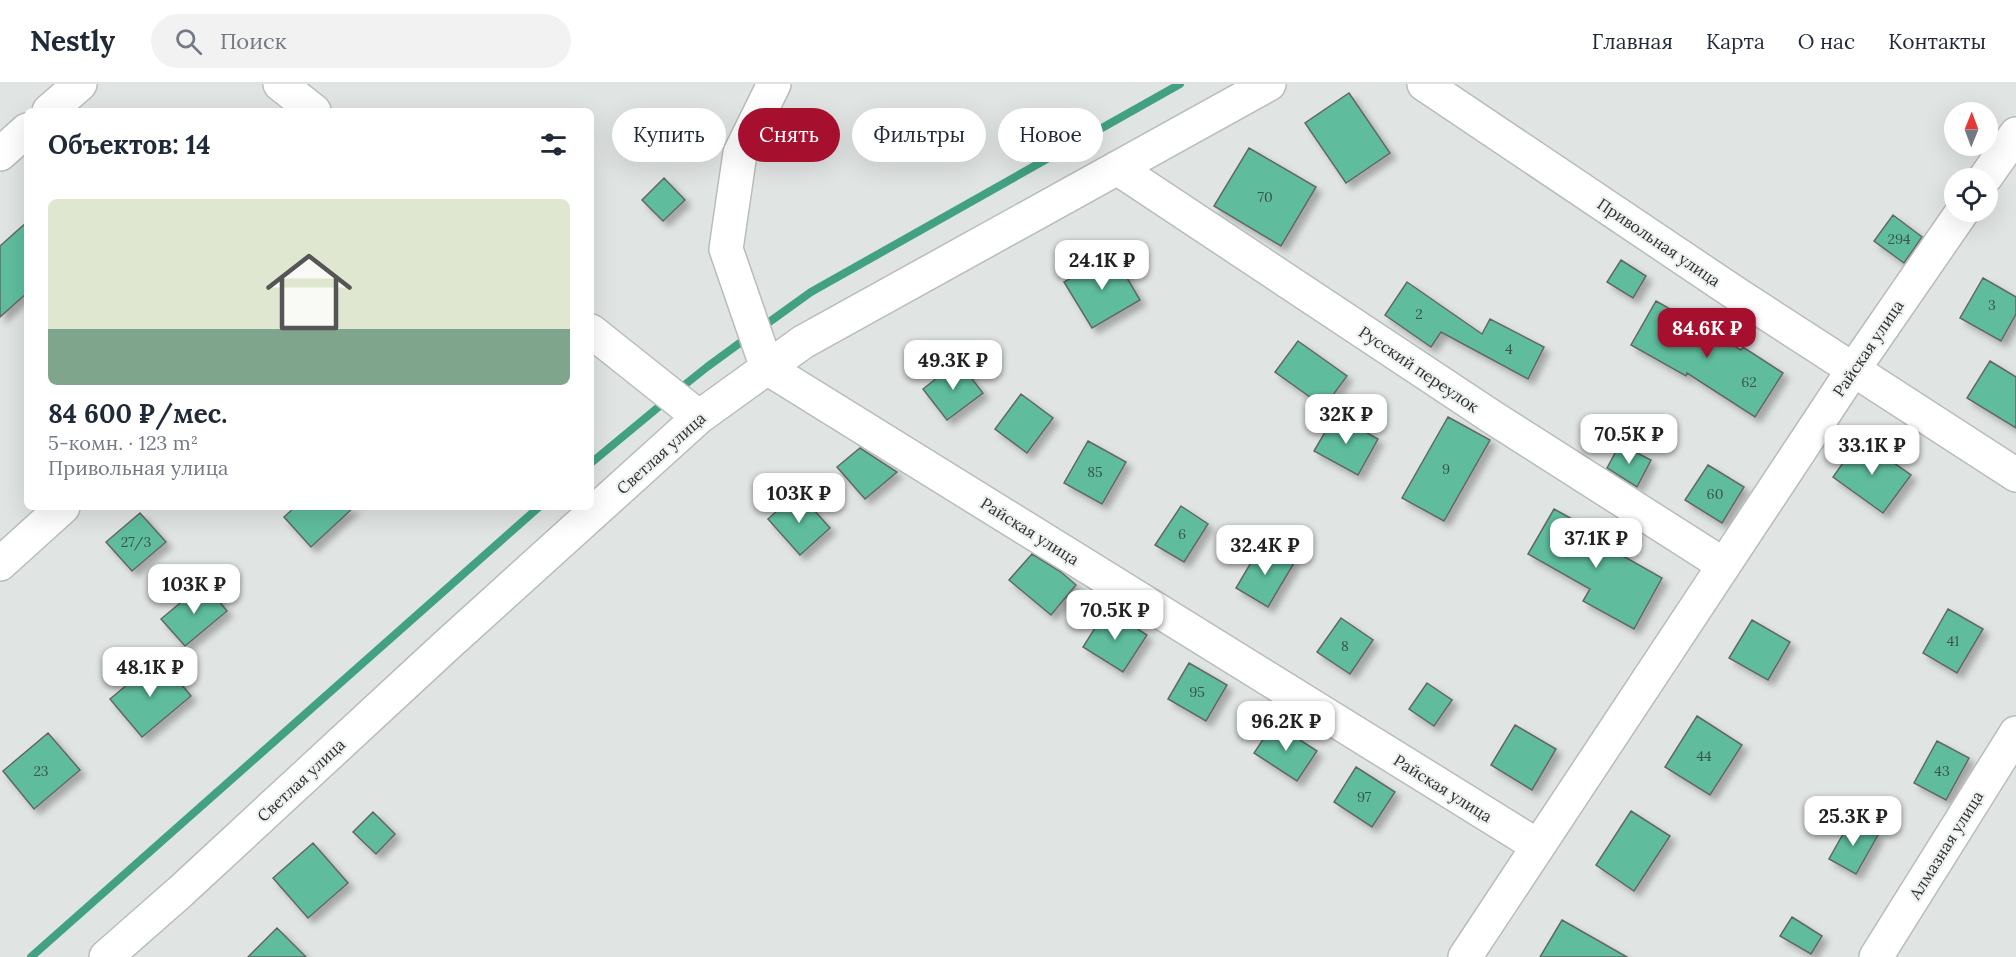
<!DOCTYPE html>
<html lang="ru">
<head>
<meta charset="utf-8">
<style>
	:root { --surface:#fff; --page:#f2f2f3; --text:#1f2937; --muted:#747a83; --line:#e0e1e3; --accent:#a70f2e }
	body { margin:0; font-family:Lora,serif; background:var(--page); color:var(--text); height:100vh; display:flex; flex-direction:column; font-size:22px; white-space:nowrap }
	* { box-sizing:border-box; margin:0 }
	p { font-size:20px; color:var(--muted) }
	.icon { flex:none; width:33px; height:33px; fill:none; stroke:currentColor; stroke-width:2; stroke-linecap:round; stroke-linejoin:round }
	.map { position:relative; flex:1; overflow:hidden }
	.panel { position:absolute; left:24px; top:24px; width:570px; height:402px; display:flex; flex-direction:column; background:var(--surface); border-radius:9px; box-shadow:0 6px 24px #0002 }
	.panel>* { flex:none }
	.guide { position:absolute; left:612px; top:24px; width:570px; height:54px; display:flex; gap:12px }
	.needle { width:39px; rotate:1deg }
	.fabs { position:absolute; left:1944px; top:18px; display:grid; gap:12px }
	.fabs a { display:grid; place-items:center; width:54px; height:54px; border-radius:50%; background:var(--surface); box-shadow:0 6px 24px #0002; font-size:30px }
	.price { position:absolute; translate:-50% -51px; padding:0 14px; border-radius:12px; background:#fff; color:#222; font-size:20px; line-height:39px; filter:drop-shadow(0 2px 3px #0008) }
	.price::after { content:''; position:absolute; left:50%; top:36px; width:18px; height:14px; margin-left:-9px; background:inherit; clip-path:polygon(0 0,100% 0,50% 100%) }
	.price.selected { background:var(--accent); color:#fff }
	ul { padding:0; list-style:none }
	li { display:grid; align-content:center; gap:12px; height:318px; padding:0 24px }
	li+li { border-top:2px solid var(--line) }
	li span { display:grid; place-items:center; height:186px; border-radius:9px; color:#555 }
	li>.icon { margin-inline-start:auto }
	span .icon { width:108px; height:108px; fill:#fffc; stroke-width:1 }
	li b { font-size:26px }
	h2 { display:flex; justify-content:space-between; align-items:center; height:72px; padding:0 24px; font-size:26px }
	.pill { padding:0 21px; border-radius:27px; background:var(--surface); box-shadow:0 6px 24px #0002; font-size:21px; line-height:54px }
	.pill.selected { background:var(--accent); color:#fff }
	header { display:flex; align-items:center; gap:36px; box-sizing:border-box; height:84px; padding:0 30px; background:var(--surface); border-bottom:2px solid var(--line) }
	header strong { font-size:28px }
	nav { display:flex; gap:33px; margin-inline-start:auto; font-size:21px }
	.search { width:420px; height:54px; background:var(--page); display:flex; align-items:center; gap:15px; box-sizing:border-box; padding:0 21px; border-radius:33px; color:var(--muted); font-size:22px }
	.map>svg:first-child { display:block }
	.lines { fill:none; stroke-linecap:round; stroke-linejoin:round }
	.stream { stroke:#41a182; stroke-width:8 }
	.building { fill:#5fbd9e; stroke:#646766; stroke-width:1.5; filter:url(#shadow) }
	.minor-casing { stroke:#b8bcba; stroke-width:36 }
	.minor { stroke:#fff; stroke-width:33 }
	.labels { text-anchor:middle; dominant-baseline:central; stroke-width:4.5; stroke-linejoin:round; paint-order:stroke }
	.number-label { font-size:14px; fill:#3b544c }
	.street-label { font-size:16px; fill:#2f3130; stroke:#edf1ef }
</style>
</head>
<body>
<header>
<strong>Nestly</strong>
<div class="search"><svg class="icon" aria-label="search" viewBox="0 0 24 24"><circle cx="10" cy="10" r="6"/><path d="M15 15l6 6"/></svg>Поиск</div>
<nav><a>Главная</a><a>Карта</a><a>О нас</a><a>Контакты</a></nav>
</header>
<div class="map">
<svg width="2016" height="873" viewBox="0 0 2016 873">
	<defs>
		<filter id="shadow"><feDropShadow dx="5.5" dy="5.5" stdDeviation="3" flood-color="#0004"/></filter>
	</defs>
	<rect width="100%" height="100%" fill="#e0e4e2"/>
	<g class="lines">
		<path class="stream" d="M 761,244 L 811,208 L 1180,0
			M 677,307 L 707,283 L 748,253
			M 591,379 L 667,316
			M 31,873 L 539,423"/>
	</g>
	<path class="building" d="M 1349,9 L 1390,69 L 1346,99 L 1305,39 Z
		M 1249,64 L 1316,103 L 1281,162 L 1214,122 Z
		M 664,94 L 685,116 L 663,137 L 642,116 Z
		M 1893,131 L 1922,153 L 1904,179 L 1874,157 Z
		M 27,138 L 27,209 L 0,233 L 0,162 Z
		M 1113,170 L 1140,216 L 1092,244 L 1064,198 Z
		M 1621,176 L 1646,192 L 1633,214 L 1607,198 Z
		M 1983,194 L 2016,213 L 2016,230 L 2001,257 L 1960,234 Z
		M 1407,198 L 1482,250 L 1490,235 L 1544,263 L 1528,295 L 1441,248 L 1431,263 L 1385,231 Z
		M 1656,217 L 1741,266 L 1743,263 L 1783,289 L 1755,333 L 1687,289 L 1686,292 L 1631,261 Z
		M 1298,257 L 1347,292 L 1324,323 L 1275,288 Z
		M 958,277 L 983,309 L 947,336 L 923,305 Z
		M 1990,277 L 2016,293 L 2016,344 L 1967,314 Z
		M 1021,310 L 1053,334 L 1027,369 L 995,345 Z
		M 1335,331 L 1378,355 L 1358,391 L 1314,367 Z
		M 1448,333 L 1490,356 L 1444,437 L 1402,414 Z
		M 1860,355 L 1911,391 L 1883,429 L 1833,393 Z
		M 1088,357 L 1126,378 L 1102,420 L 1064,399 Z
		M 1620,360 L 1651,376 L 1637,403 L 1607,384 Z
		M 860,364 L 897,388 L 865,415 L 837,383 Z
		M 1708,381 L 1744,403 L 1722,439 L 1685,416 Z
		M 798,408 L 830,444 L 800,471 L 768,435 Z
		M 1181,422 L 1208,440 L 1184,478 L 1155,461 Z
		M 295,423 L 354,423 L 311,463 L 284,433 Z
		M 1554,425 L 1590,445 L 1586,451 L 1662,494 L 1634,545 L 1583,517 L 1590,505 L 1528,470 Z
		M 140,429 L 166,458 L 132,487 L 106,458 Z
		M 1262,460 L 1294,479 L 1268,523 L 1236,504 Z
		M 1032,470 L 1061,488 L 1076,501 L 1051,531 L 1009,496 Z
		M 204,499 L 227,527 L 185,562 L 161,535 Z
		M 1107,525 L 1147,551 L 1123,588 L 1083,563 Z
		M 1948,525 L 1983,545 L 1957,589 L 1923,569 Z
		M 1341,534 L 1373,556 L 1350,590 L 1317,568 Z
		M 1752,536 L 1790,558 L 1768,596 L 1729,574 Z
		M 159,574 L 191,612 L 142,653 L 110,615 Z
		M 1189,579 L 1227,601 L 1206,637 L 1168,615 Z
		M 1427,599 L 1452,616 L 1434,642 L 1409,625 Z
		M 1697,632 L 1742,661 L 1710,711 L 1665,683 Z
		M 1274,639 L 1317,667 L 1297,697 L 1254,669 Z
		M 1515,641 L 1556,665 L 1532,706 L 1491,681 Z
		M 48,649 L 80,686 L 34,725 L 3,687 Z
		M 1937,657 L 1969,674 L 1946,716 L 1914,699 Z
		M 1356,683 L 1395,708 L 1372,743 L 1334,718 Z
		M 1631,727 L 1670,752 L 1634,807 L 1596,781 Z
		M 373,728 L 395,750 L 376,770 L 353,748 Z
		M 1851,736 L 1878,751 L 1856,790 L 1829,775 Z
		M 313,759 L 348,799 L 308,834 L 273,794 Z
		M 1792,833 L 1822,852 L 1811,870 L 1780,852 Z
		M 1562,836 L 1627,873 L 1540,873 Z
		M 277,844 L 306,873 L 248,873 Z"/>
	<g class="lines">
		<defs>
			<path id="minor" d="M 280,0 L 314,27
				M 774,0 L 740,69 L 726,165 L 767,284 L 1538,762
				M 1424,0 L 1735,209 L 2016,391
				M 49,27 L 80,0
				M 0,70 L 27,46
				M 1117,84 L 1492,333 L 1724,481
				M 1985,94 L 2016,50
				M 591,247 L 699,333
				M 0,480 L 63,423
				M 106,873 L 180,808 L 447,561 L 699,333 L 803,258 L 1269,0
				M 1465,873 L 1853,286 L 1962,128
				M 1876,873 L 2016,649"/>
		</defs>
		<use href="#minor" class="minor-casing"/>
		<use href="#minor" class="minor"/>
	</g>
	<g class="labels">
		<g class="number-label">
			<text x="1265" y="113">70</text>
			<text x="1899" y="155">294</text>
			<text x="1992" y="221">3</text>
			<text x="1419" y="230">2</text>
			<text x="1509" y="265">4</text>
			<text x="1749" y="298">62</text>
			<text x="1446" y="385">9</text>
			<text x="1095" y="388">85</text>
			<text x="1715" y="410">60</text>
			<text x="1182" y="450">6</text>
			<text x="136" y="458">27/3</text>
			<text x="1953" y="557">41</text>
			<text x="1345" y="562">8</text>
			<text x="1197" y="608">95</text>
			<text x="1704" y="672">44</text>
			<text x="41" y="687">23</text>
			<text x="1942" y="687">43</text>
			<text x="1364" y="713">97</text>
		</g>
		<g class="street-label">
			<text transform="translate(1659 158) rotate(34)">Привольная улица</text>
			<text transform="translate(1868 264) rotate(-56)">Райская улица</text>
			<text transform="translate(1419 285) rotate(34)">Русский переулок</text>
			<text transform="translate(661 369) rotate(-42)">Светлая улица</text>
			<text transform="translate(1030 447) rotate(32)">Райская улица</text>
			<text transform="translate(301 696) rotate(-43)">Светлая улица</text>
			<text transform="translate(1443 704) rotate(32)">Райская улица</text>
			<text transform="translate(1946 761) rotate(-58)">Алмазная улица</text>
		</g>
	</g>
</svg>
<div class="fabs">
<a><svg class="needle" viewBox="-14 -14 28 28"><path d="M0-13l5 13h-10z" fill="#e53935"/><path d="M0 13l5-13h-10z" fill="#747a83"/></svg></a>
<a><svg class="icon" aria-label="locate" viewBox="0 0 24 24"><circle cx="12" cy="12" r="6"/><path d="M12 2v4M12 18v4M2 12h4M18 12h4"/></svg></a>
</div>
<b class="price" style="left:1102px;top:207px">24.1K ₽</b>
<b class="price selected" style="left:1707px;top:275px">84.6K ₽</b>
<b class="price" style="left:953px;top:307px">49.3K ₽</b>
<b class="price" style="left:1346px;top:361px">32K ₽</b>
<b class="price" style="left:1629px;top:381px">70.5K ₽</b>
<b class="price" style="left:1872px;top:392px">33.1K ₽</b>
<b class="price" style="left:799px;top:440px">103K ₽</b>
<b class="price" style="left:1596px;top:485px">37.1K ₽</b>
<b class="price" style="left:1265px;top:492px">32.4K ₽</b>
<b class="price" style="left:194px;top:531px">103K ₽</b>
<b class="price" style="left:1115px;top:557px">70.5K ₽</b>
<b class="price" style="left:150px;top:614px">48.1K ₽</b>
<b class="price" style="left:1286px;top:668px">96.2K ₽</b>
<b class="price" style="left:1853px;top:763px">25.3K ₽</b>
<div class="guide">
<a class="pill">Купить</a>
<a class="pill selected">Снять</a>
<a class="pill">Фильтры</a>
<a class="pill">Новое</a>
</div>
<section class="panel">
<h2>Объектов: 14<svg class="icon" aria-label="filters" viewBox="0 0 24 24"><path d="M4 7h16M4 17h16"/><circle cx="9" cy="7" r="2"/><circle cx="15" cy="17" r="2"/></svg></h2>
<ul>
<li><span style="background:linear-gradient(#dfe7d0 70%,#7fa58c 0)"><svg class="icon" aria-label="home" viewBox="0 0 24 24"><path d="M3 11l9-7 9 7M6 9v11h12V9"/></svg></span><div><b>84 600 ₽/мес.</b><p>5-комн. · 123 m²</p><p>Привольная улица</p></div></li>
</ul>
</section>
</div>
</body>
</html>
